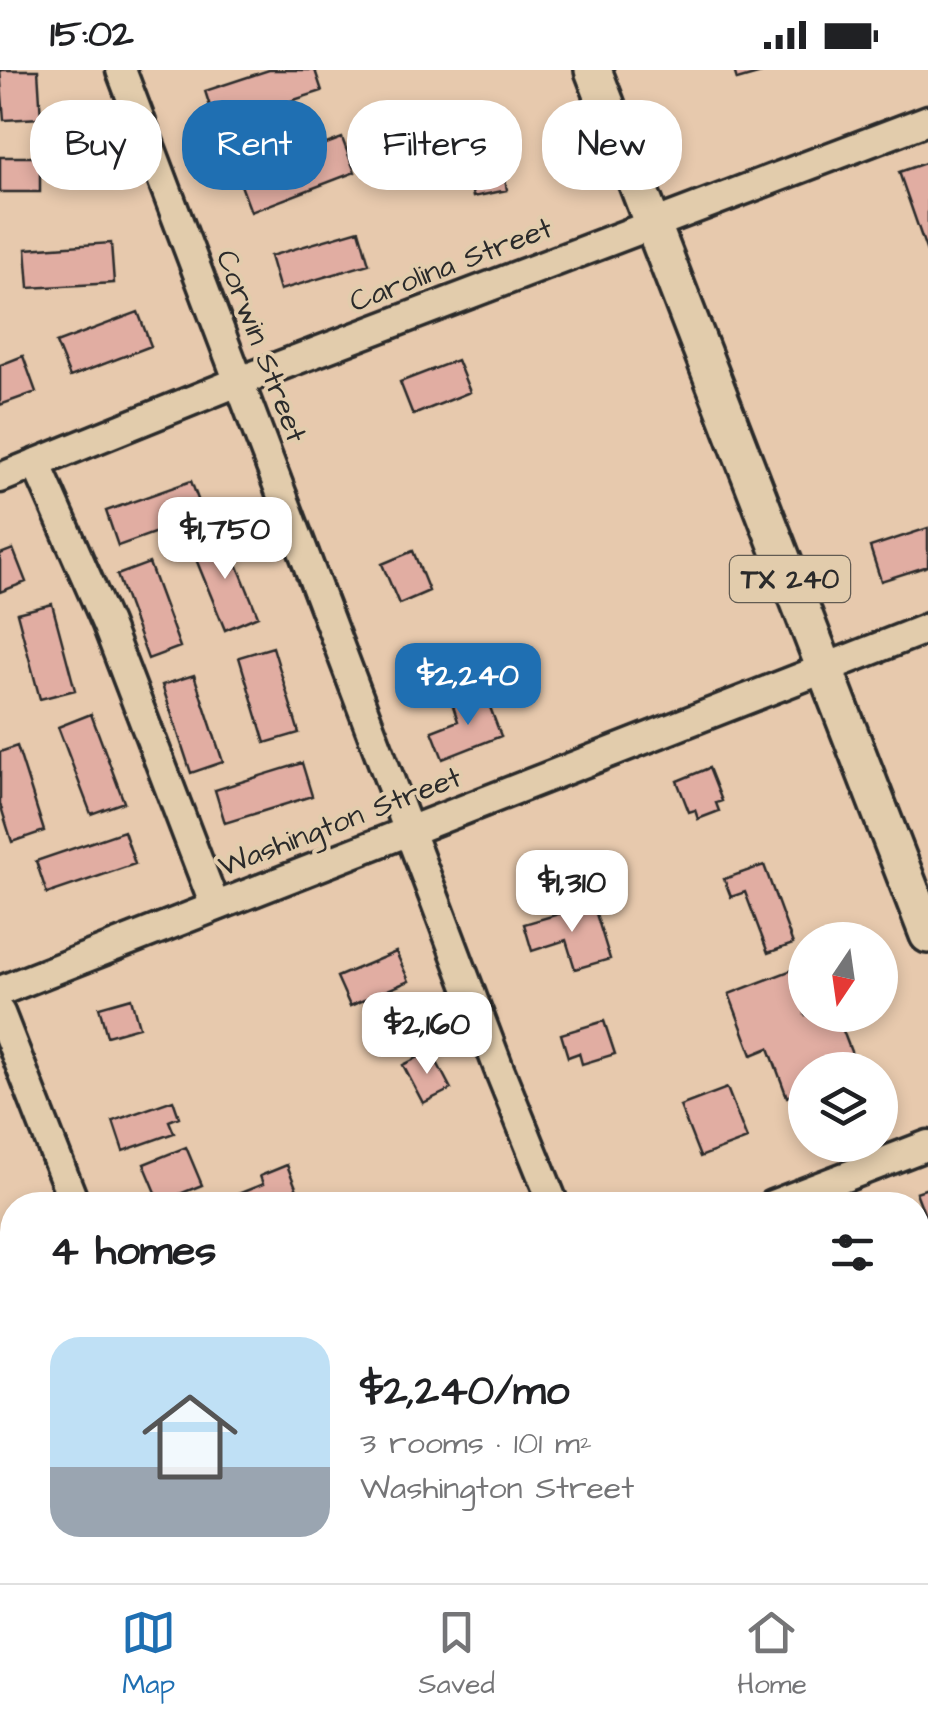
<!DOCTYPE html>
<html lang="en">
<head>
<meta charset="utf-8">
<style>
	:root { --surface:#fff; --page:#f6f6f6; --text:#202124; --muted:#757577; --line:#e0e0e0; --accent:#1f6fb2 }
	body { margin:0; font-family:"Architects Daughter",sans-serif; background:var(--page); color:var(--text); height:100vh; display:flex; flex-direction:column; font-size:38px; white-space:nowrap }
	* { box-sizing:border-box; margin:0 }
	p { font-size:32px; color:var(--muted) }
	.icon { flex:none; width:55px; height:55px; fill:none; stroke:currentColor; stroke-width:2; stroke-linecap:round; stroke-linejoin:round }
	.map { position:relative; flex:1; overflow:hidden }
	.sheet { position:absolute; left:0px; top:1122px; width:930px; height:392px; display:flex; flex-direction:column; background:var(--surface); border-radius:40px 40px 0 0; box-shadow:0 5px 15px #0003 }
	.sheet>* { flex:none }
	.hud { position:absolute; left:30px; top:30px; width:870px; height:90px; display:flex; gap:20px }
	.needle { width:65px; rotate:193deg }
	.controls { position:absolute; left:788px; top:852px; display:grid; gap:20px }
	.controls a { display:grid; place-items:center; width:110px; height:110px; border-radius:50%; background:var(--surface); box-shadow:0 5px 15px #0003; font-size:50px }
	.price { position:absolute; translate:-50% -85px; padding:0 22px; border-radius:20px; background:#fff; color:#222; font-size:32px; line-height:65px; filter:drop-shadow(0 2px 5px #0008) }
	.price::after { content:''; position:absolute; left:50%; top:60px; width:30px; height:22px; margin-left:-15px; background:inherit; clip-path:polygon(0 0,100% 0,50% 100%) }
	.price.active { background:var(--accent); color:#fff }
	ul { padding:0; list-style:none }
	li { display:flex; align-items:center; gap:30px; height:250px; padding:0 50px }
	li span { display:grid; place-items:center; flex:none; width:280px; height:200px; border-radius:30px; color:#555 }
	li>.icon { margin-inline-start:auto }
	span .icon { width:120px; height:120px; fill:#fffc; stroke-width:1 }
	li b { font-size:42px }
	h2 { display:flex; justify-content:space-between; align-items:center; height:120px; padding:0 50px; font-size:42px }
	.tag { padding:0 35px; border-radius:40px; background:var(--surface); box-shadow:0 5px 15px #0003; font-size:35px; line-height:90px }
	.tag.active { background:var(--accent); color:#fff }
	.status { display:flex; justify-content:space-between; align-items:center; height:70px; padding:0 50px; background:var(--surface); direction:ltr }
	.status svg { height:28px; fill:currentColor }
	.menu { display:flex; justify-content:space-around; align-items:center; height:140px; border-top:2px solid var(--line); background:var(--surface); font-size:28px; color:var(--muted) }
	.menu a { display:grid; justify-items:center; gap:5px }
	.menu .active { color:var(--accent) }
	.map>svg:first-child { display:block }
	.building { fill:#e1ada2; stroke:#2b2b2b; stroke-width:2.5 }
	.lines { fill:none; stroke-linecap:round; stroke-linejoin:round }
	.minor-casing { stroke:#2b2b2b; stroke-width:35 }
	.major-casing { stroke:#2b2b2b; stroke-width:42 }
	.minor { stroke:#e2ccac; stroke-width:28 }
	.major { stroke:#e2ccac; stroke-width:35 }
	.labels { text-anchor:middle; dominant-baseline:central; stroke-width:8; stroke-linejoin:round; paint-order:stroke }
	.shield { fill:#e2ccac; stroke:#625b52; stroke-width:2.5 }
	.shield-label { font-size:28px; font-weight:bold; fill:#2b2b2b }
	.street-label { font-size:30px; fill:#2b2b2b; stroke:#e2ccac }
</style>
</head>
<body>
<div class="status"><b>15:02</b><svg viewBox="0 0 49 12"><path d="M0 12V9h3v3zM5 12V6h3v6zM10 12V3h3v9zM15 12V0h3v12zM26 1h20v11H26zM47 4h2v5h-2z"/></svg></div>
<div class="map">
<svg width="928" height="1513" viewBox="0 0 928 1513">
	<rect width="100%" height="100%" fill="#e7c9ad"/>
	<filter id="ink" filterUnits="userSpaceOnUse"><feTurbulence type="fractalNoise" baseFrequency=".01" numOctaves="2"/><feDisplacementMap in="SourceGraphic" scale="20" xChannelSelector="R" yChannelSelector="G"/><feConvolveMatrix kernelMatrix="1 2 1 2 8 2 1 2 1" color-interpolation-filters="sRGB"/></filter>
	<g filter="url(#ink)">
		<path class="building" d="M 0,0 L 38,0 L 41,48 L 4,50 Z
			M 269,0 L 315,0 L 322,21 L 216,55 L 205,21 Z
			M 734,0 L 772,0 L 737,10 Z
			M 494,52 L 507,120 L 473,127 L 459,58 Z
			M 342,68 L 355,102 L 251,142 L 238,107 Z
			M 0,87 L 40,87 L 40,122 L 0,122 Z
			M 928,92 L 928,185 L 899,102 Z
			M 359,160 L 369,194 L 280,220 L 270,186 Z
			M 111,173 L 114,213 L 29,218 L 26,179 Z
			M 138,242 L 151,276 L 70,307 L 56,273 Z
			M 23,286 L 36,322 L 0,335 L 0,295 Z
			M 457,290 L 470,322 L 413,345 L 400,312 Z
			M 191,411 L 204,445 L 118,476 L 106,441 Z
			M 928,458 L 928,496 L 881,511 L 870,477 Z
			M 225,464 L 258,546 L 225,560 L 191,477 Z
			M 13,479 L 26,512 L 0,522 L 0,484 Z
			M 413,481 L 429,521 L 399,534 L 382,494 Z
			M 149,493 L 180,577 L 148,589 L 117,505 Z
			M 52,534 L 75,620 L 40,629 L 17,543 Z
			M 273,577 L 299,663 L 265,673 L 239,587 Z
			M 194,605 L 223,692 L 191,703 L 162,615 Z
			M 485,624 L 501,666 L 443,689 L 432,661 L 458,651 L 453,636 Z
			M 91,644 L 124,732 L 91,744 L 58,657 Z
			M 17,676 L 44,761 L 12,772 L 0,734 L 0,682 Z
			M 302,693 L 312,726 L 225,753 L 215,720 Z
			M 709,698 L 722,731 L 716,733 L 719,741 L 698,749 L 695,740 L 689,742 L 677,711 Z
			M 124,761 L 135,794 L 47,824 L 36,791 Z
			M 764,795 L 793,874 L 768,883 L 745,822 L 731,827 L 724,809 Z
			M 593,834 L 610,889 L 575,899 L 566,870 L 532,881 L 524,854 Z
			M 396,882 L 409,911 L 350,936 L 337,907 Z
			M 805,895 L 805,945 L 837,945 L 858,1000 L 805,1000 L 805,1021 L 787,1027 L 769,978 L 752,985 L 729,924 Z
			M 131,928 L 139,957 L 107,966 L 99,937 Z
			M 604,951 L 615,984 L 582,994 L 579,983 L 568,987 L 561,964 Z
			M 431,981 L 451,1019 L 423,1033 L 403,995 Z
			M 727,1018 L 747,1069 L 700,1087 L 680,1036 Z
			M 173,1030 L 179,1047 L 169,1051 L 174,1063 L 123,1081 L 113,1051 Z
			M 186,1077 L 202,1115 L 160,1132 L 144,1094 Z
			M 287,1095 L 303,1135 L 242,1135 L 238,1124 L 263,1114 L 260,1106 Z
			M 928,1118 L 928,1150 L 927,1151 L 916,1122 Z
			M 291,1502 L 360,1502 L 347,1508 L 349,1513 L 296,1513 Z
			M 589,1502 L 646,1502 L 649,1513 L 592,1513 Z
			M 765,1502 L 831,1502 L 832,1503 L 806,1513 L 769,1513 Z"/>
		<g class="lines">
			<defs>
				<path id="minor" d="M 121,0 L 499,999 L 554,1135
					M 36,393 L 107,554 L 215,836
					M 0,408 L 240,311 L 928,50
					M 0,921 L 928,558
					M 0,943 L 75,1135
					M 772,1135 L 928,1075
					M 0,1436 L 12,1431
					M 217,1502 L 221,1513
					M 698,1502 L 702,1513"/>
				<path id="major" d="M 593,0 L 928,865"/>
			</defs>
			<use href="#minor" class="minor-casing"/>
			<use href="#major" class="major-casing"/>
			<use href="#minor" class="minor"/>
			<use href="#major" class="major"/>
		</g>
	</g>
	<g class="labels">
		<rect class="shield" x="730" y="486" width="120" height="46" rx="8"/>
		<g class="shield-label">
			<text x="790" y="509">TX 240</text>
		</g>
		<g class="street-label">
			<text transform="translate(451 195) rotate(-21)">Carolina Street</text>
			<text transform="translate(261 276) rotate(69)">Corwin Street</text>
			<text transform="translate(340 752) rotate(-21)">Washington Street</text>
		</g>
	</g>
</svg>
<div class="controls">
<a><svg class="needle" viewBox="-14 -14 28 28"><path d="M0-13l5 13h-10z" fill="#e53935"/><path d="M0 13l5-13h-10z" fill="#757577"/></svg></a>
<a><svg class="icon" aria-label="layers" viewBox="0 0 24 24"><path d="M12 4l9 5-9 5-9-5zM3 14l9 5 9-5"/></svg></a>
</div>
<b class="price" style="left:225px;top:512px">$1,750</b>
<b class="price active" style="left:468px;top:658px">$2,240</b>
<b class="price" style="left:572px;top:865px">$1,310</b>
<b class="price" style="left:427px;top:1007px">$2,160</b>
<div class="hud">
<a class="tag">Buy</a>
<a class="tag active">Rent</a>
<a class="tag">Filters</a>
<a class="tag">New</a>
</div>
<section class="sheet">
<h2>4 homes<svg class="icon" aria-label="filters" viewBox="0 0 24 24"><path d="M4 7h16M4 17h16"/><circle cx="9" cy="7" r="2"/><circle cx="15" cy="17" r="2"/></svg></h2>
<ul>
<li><span style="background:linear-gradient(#bfe0f5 65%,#9aa5b1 0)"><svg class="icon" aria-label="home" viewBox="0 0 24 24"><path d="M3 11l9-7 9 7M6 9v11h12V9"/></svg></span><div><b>$2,240/mo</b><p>3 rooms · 101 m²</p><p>Washington Street</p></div></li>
</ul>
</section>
</div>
<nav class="menu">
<a class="active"><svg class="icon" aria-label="map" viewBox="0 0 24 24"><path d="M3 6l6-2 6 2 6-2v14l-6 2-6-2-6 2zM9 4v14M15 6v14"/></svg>Map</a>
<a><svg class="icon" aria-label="saved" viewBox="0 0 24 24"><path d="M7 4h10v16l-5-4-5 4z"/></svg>Saved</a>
<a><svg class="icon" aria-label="home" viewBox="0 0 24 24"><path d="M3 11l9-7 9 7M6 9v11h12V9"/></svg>Home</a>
</nav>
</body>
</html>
